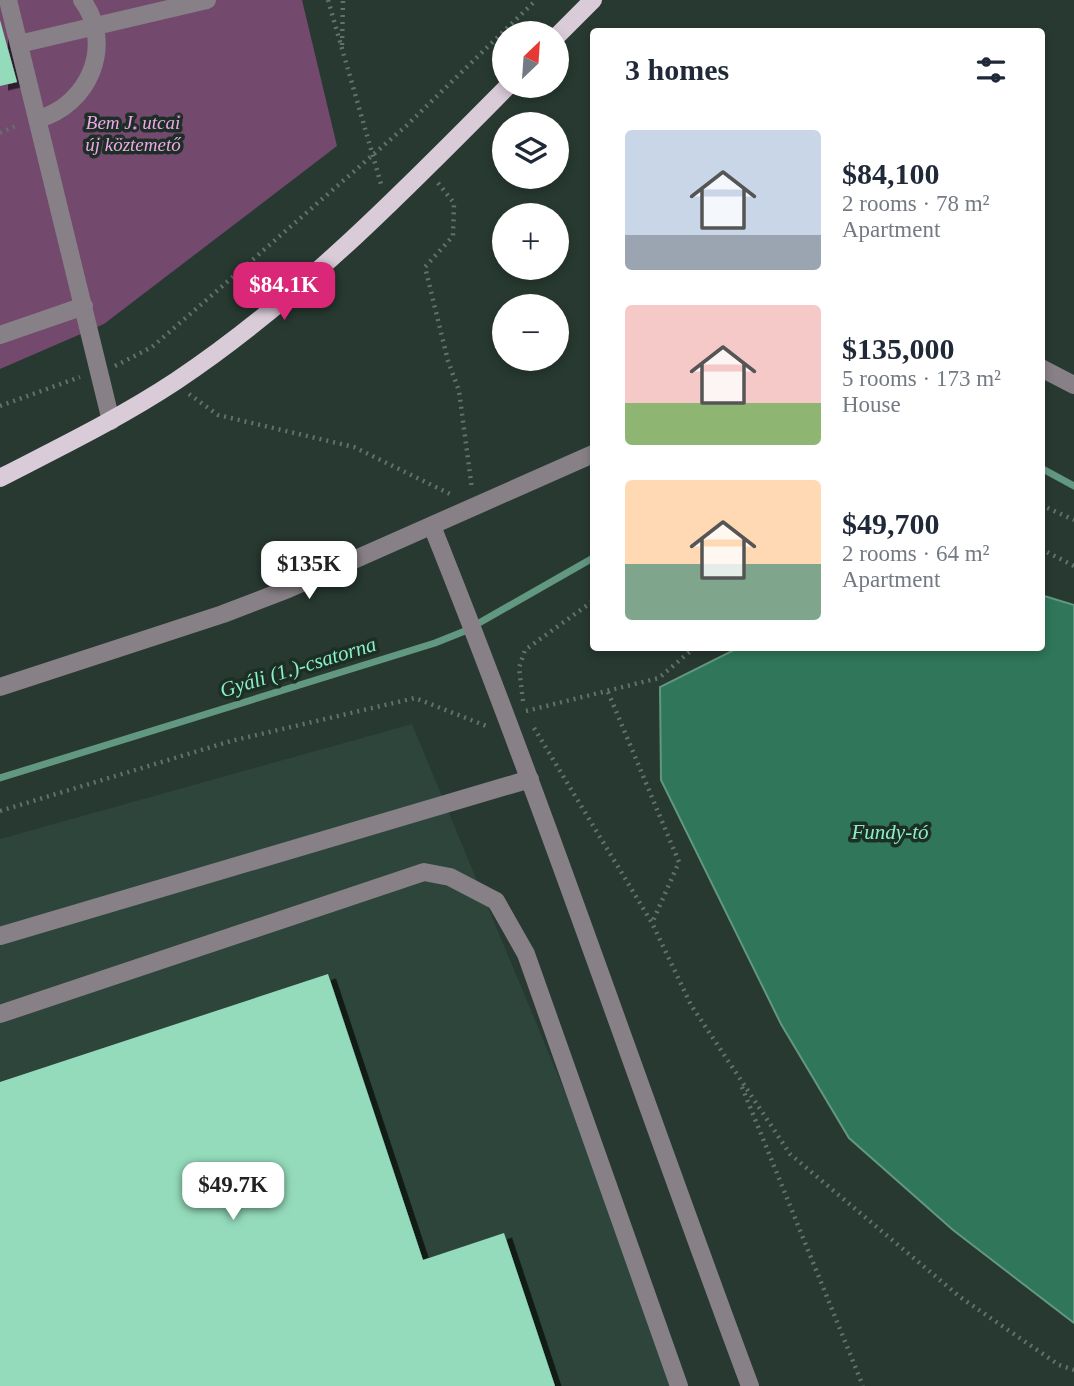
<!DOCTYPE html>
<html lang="en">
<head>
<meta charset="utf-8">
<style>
	:root { --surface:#fff; --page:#f6f6f7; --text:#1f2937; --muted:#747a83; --accent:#db2777 }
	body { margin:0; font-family:Georgia,serif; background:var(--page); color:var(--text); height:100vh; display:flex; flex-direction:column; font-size:26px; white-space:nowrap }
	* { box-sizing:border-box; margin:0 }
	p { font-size:23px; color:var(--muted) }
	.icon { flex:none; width:38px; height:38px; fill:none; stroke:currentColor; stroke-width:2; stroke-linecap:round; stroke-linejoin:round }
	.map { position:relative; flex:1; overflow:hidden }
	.sheet { position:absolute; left:590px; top:28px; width:455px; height:623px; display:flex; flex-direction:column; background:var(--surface); border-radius:7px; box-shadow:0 4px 10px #0003 }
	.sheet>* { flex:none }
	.needle { width:46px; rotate:25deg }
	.buttons { position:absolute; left:492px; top:21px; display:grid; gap:14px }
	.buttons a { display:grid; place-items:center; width:77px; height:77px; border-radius:50%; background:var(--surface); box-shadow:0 4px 10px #0003; font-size:35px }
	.price { position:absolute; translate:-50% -60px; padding:0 16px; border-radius:14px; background:#fff; color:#222; font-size:23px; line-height:46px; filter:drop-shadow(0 2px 4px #0008) }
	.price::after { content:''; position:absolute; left:50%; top:42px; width:21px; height:16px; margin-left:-10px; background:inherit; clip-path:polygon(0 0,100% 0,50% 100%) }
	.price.active { background:var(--accent); color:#fff }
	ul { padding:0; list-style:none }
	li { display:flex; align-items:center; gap:21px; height:175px; padding:0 35px }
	li span { display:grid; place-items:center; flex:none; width:196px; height:140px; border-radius:7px; color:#555 }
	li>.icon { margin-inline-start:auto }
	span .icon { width:84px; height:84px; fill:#fffc; stroke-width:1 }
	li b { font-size:30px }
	h2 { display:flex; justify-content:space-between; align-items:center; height:84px; padding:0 35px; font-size:30px }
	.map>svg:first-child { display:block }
	.built { fill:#2d453a }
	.green { fill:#73496e }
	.water { fill:#2f765a; stroke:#629782; stroke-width:2 }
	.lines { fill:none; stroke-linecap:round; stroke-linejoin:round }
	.stream { stroke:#629782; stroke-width:7 }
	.building { fill:#94dbbb; filter:url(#shadow) }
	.path { stroke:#62726a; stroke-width:4.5; stroke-dasharray:2 5; stroke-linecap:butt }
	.minor { stroke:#878086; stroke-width:18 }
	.major { stroke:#dacbd8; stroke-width:18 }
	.labels { text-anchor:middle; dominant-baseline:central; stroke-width:7; stroke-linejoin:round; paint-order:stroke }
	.park-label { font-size:19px; font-style:italic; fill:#efa8e6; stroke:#1d2e27 }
	.water-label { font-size:21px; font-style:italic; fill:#8af0c4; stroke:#1d2e27 }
</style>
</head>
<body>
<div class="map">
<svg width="1074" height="1386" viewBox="0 0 1074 1386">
	<defs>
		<filter id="shadow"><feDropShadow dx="8" dy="4.5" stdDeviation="0" flood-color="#0009"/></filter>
	</defs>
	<rect width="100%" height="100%" fill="#273930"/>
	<path class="built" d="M 412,724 L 687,1386 L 0,1386 L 0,839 Z"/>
	<path class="green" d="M 0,0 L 302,0 L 337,146 L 104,324 L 0,369 Z"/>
	<path class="water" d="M 1041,595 L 1074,605 L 1074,1323 L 953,1230 L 849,1138 L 781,1024 L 661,780 L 660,687 L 738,648 L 1041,648 Z"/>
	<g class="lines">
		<path class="stream" d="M 1041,468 L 1074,486
			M 0,778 L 435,643 L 465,631 L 593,558"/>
	</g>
	<path class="building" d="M 0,20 L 17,82 L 0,86 Z
		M 328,974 L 423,1260 L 504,1233 L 555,1386 L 0,1386 L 0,1082 Z"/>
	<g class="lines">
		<path class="path" d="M 328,0 L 381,184
			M 342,45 L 343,0
			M 0,133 L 18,125
			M 438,183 L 454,203 L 453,236 L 425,267 L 448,361 L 459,391 L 472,489
			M 115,366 L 152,347 L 211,296 L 406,126 L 536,0
			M 189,394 L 218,415 L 354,447 L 452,495
			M 0,406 L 80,377
			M 1041,505 L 1074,520
			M 1041,549 L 1074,566
			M 608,692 L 679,862 L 652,923
			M 523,701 L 519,668 L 525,650 L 593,601
			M 526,711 L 659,678 L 694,648
			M 534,728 L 652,923 L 691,1005 L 790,1154 L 960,1297 L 1059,1365 L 1074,1370
			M 0,811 L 231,741 L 415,698 L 489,727
			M 742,1087 L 863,1386"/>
		<path class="minor" d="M 8,0 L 111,421
			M 19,44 L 207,0
			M 38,119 C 89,105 115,45 82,0
			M 0,335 L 84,306
			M 1041,368 L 1074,385
			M 432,526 C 546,810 643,1100 750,1386
			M 0,687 L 223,614 L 288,589 L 593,454
			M 0,936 L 530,779
			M 0,1014 L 424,872 L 450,877 L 496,901 L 526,954 L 679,1386"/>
		<path class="major" d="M 556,37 L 593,0
			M 0,478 C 60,447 120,418 176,381 C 299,299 405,190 508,86"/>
	</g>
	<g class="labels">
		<g class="park-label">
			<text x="133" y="122">Bem J. utcai<tspan x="133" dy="22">új köztemető</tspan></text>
		</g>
		<g class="water-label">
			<text transform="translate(298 667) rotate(-17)">Gyáli (1.)-csatorna</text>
			<text x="890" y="832">Fundy-tó</text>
		</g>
	</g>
</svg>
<div class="buttons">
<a><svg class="needle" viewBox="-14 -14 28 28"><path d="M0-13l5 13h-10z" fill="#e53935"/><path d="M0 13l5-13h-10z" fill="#747a83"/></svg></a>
<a><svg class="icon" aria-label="layers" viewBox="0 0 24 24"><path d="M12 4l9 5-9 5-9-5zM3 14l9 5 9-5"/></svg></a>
<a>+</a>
<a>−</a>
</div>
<b class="price active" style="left:284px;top:322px">$84.1K</b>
<b class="price" style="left:309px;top:601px">$135K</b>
<b class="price" style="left:233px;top:1222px">$49.7K</b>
<section class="sheet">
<h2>3 homes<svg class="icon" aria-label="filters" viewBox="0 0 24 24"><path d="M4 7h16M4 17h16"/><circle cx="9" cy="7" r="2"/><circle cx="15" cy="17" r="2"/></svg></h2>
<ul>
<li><span style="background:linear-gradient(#c9d6e8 75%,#9aa5b1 0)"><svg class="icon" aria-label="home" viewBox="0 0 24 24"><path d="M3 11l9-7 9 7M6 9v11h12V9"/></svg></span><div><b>$84,100</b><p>2 rooms · 78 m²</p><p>Apartment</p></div></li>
<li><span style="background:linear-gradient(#f6c9c9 70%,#8fb573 0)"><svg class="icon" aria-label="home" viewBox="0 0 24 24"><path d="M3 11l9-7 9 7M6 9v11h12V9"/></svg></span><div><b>$135,000</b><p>5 rooms · 173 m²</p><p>House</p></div></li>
<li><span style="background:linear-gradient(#ffd9b3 60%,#7fa58c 0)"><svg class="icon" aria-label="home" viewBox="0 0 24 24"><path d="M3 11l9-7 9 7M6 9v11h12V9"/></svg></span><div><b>$49,700</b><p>2 rooms · 64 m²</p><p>Apartment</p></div></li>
</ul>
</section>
</div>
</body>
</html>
